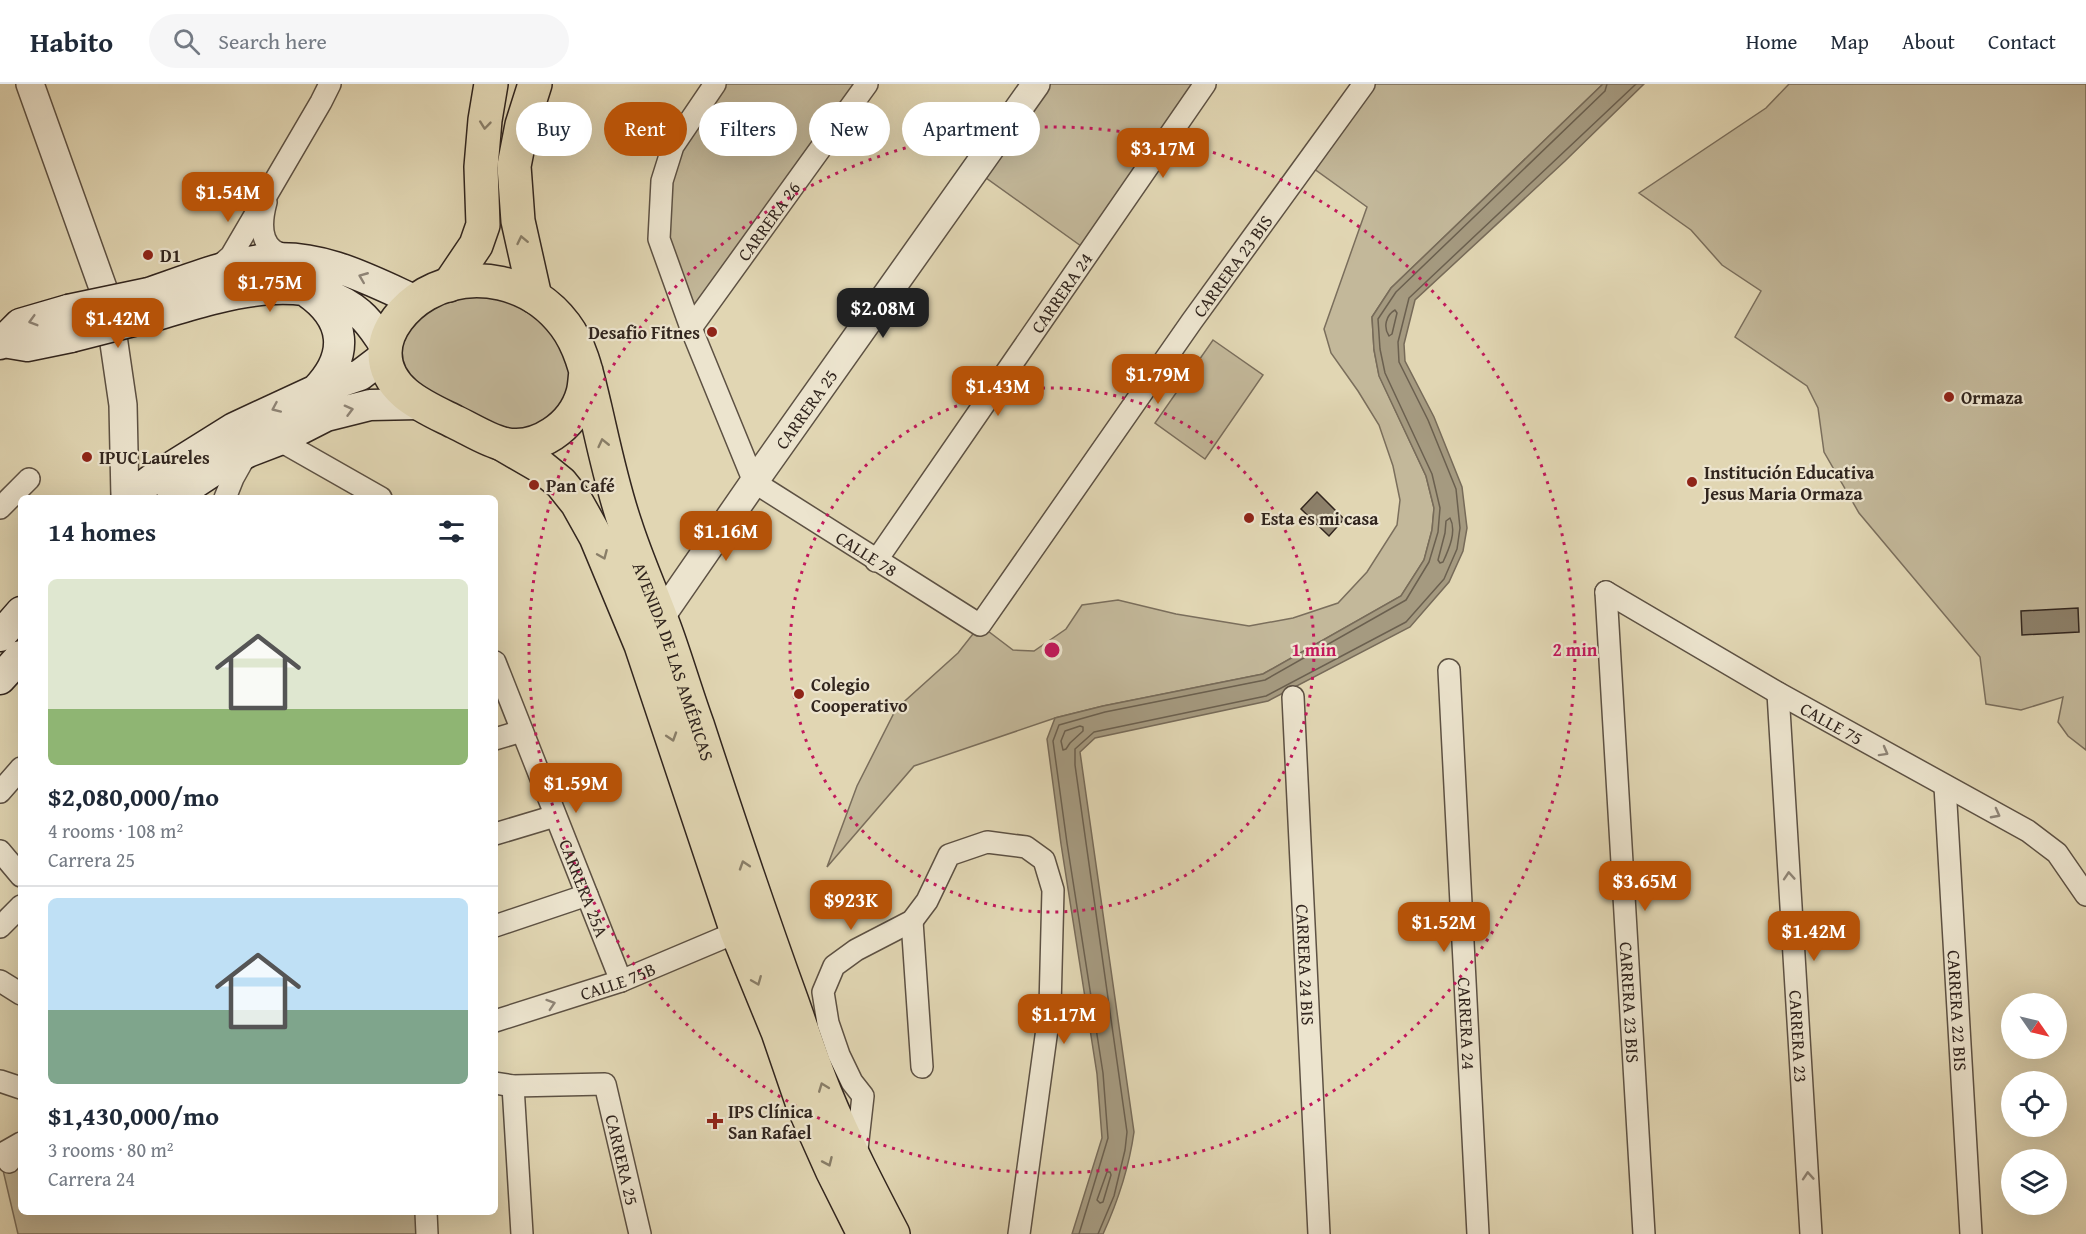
<!DOCTYPE html>
<html lang="en">
<head>
<meta charset="utf-8">
<style>
	:root { --surface:#fff; --page:#f6f6f7; --text:#1f2937; --muted:#747a83; --line:#e0e1e3; --accent:#b45309 }
	body { margin:0; font-family:"Gentium Book Plus",serif; background:var(--page); color:var(--text); height:100vh; display:flex; flex-direction:column; font-size:22px; white-space:nowrap }
	* { box-sizing:border-box; margin:0 }
	p { font-size:20px; color:var(--muted) }
	.icon { flex:none; width:33px; height:33px; fill:none; stroke:currentColor; stroke-width:2; stroke-linecap:round; stroke-linejoin:round }
	.map { position:relative; flex:1; overflow:hidden }
	.panel { position:absolute; left:18px; top:411px; width:480px; height:720px; display:flex; flex-direction:column; background:var(--surface); border-radius:9px; box-shadow:0 6px 24px #0002 }
	.panel>* { flex:none }
	.top-card { position:absolute; left:516px; top:18px; width:570px; height:54px; display:flex; gap:12px }
	.needle { width:39px; rotate:124deg }
	.tools { position:absolute; left:2001px; top:909px; display:grid; gap:12px }
	.tools a { display:grid; place-items:center; width:66px; height:66px; border-radius:50%; background:var(--surface); box-shadow:0 6px 24px #0002; font-size:30px }
	.price { position:absolute; translate:-50% -51px; padding:0 14px; border-radius:12px; background:var(--accent); color:#fff; font-size:20px; line-height:39px; filter:drop-shadow(0 2px 3px #0008) }
	.price::after { content:''; position:absolute; left:50%; top:36px; width:18px; height:14px; margin-left:-9px; background:inherit; clip-path:polygon(0 0,100% 0,50% 100%) }
	.price.active { background:#222; color:#fff }
	ul { padding:0; list-style:none }
	li { display:grid; align-content:center; gap:12px; height:318px; padding:0 30px }
	li+li { border-top:2px solid var(--line) }
	li span { display:grid; place-items:center; height:186px; border-radius:9px; color:#555 }
	li>.icon { margin-inline-start:auto }
	span .icon { width:108px; height:108px; fill:#fffc; stroke-width:1 }
	li b { font-size:26px }
	h2 { display:flex; justify-content:space-between; align-items:center; height:72px; padding:0 30px; font-size:26px }
	.chip { padding:0 21px; border-radius:27px; background:var(--surface); box-shadow:0 6px 24px #0002; font-size:21px; line-height:54px }
	.chip.active { background:var(--accent); color:#fff }
	header { display:flex; align-items:center; gap:36px; box-sizing:border-box; height:84px; padding:0 30px; background:var(--surface); border-bottom:2px solid var(--line) }
	header strong { font-size:28px }
	nav { display:flex; gap:33px; margin-inline-start:auto; font-size:21px }
	.search { width:420px; height:54px; background:var(--page); display:flex; align-items:center; gap:15px; box-sizing:border-box; padding:0 21px; border-radius:33px; color:var(--muted); font-size:22px }
	.map>svg:first-child { display:block }
	.green { fill:#c3b89a; stroke:#7a6e5c; stroke-width:1.5 }
	.water { fill:#a59a80; stroke:#776b59; stroke-width:1.5 }
	.lines { fill:none; stroke-linecap:round; stroke-linejoin:round }
	.shore { stroke:#6b604f; stroke-width:1.5 }
	.building { fill:#8d816b; stroke:#31251e; stroke-width:1.5 }
	.minor-casing { stroke:#5d5143; stroke-width:24 }
	.tertiary-casing { stroke:#5d5143; stroke-width:30 }
	.secondary-casing { stroke:#31251e; stroke-width:33 }
	.primary-casing { stroke:#31251e; stroke-width:36 }
	.minor { stroke:#ece4ce; stroke-width:21 }
	.tertiary { stroke:#ece4ce; stroke-width:27 }
	.secondary { stroke:#ece4ce; stroke-width:30 }
	.primary { stroke:#e1d6b3; stroke-width:33 }
	.secondary-bridge-casing { stroke:#31251e; stroke-width:33; stroke-linecap:butt }
	.secondary-bridge { stroke:#ece4ce; stroke-width:30 }
	.oneway { stroke:#897e68 }
	.oneway2 { stroke:#8e8476 }
	.ring { fill:none; stroke:#c2185b; stroke-width:3; stroke-dasharray:3 6 }
	.poi-dot { fill:#8f2418; stroke:#ece4ce; stroke-width:2 }
	.labels { text-anchor:middle; dominant-baseline:central; stroke-width:4.5; stroke-linejoin:round; paint-order:stroke }
	.street-label { font-size:18px; fill:#31251e; stroke:#ece4ce }
	.poi-label { font-size:18px; font-weight:bold; fill:#31251e; stroke:#ece4ce; text-anchor:start }
	.centre { fill:#c2185b; stroke:#ece4ce; stroke-width:3 }
	.ring-label { font-size:18px; text-anchor:middle; font-weight:bold; fill:#c2185b; stroke:#ece4ce; stroke-width:4.5; stroke-linejoin:round; paint-order:stroke }
</style>
</head>
<body>
<header>
<strong>Habito</strong>
<div class="search"><svg class="icon" aria-label="search" viewBox="0 0 24 24"><circle cx="10" cy="10" r="6"/><path d="M15 15l6 6"/></svg>Search here</div>
<nav><a>Home</a><a>Map</a><a>About</a><a>Contact</a></nav>
</header>
<div class="map">
<svg width="2086" height="1150" viewBox="0 0 2086 1150">
	<rect width="100%" height="100%" fill="#e1d6b3"/>
	<filter id="stains"><feTurbulence type="fractalNoise" baseFrequency=".00333" numOctaves="4"/><feColorMatrix values="0 0 0 0 .2 0 0 0 0 .09 0 0 0 0 .02 0 0 0 .5 -.17"/></filter>
	<radialGradient id="worn" r=".72"><stop offset=".6" stop-color="#630" stop-opacity="0"/><stop offset="1" stop-color="#630" stop-opacity=".3"/></radialGradient>
	<path class="green" d="M 715,0 L 867,0 L 691,244 L 659,126 L 662,97 Z
		M 1036,0 L 1205,0 L 1088,167 L 975,86 Z
		M 1364,0 L 1603,0 L 1391,204 L 1372,233 L 1374,266 L 1379,291 L 1426,392 L 1434,424 L 1432,446 L 1424,476 L 1401,512 L 1263,590 L 1103,622 L 1055,634 L 914,682 L 827,783 L 857,702 L 896,625 L 958,569 L 980,541 L 1013,566 L 1034,567 L 1066,545 L 1082,521 L 1118,516 L 1176,530 L 1249,542 L 1293,534 L 1338,519 L 1367,488 L 1397,441 L 1400,416 L 1393,382 L 1379,341 L 1358,307 L 1331,269 L 1324,245 L 1367,123 L 1306,79 Z
		M 1789,0 L 2086,0 L 2086,666 L 2068,652 L 2058,638 L 2063,613 L 2021,626 L 1986,620 L 1980,573 L 1859,429 L 1824,368 L 1818,324 L 1807,302 L 1735,253 L 1761,207 L 1722,181 L 1691,146 L 1639,109 L 1766,24 Z
		M 520,205 L 586,287 L 544,355 L 418,320 L 386,263 L 416,217 Z
		M 1213,256 L 1263,291 L 1205,375 L 1155,339 Z
		M 21,1059 L 21,1128 L 426,1128 L 427,1150 L 18,1150 L 2,1082 Z"/>
	<path class="water" d="M 1603,0 L 1644,0 L 1565,77 L 1415,216 L 1404,260 L 1405,277 L 1434,333 L 1462,403 L 1467,444 L 1463,467 L 1449,498 L 1410,543 L 1268,617 L 1095,654 L 1080,668 L 1134,1048 C 1129,1084 1118,1117 1103,1150 L 1072,1150 L 1102,1054 L 1097,990 L 1061,760 L 1047,655 L 1055,634 L 1103,622 L 1263,590 L 1401,512 L 1424,476 L 1432,446 L 1434,424 L 1426,392 L 1379,292 L 1374,266 L 1372,233 L 1391,204 Z"/>
	<g class="lines">
		<path class="shore" d="M 1395,226 L 1397,229 L 1392,250 L 1389,252 C 1383,243 1386,231 1395,226 Z
			M 1450,434 C 1457,447 1449,465 1443,478 L 1440,479 L 1438,476 L 1445,449 L 1446,437 Z
			M 1080,642 L 1083,643 L 1083,647 L 1070,659 L 1066,665 L 1063,666 L 1061,657 L 1065,647 Z
			M 1107,1088 L 1110,1088 L 1111,1091 L 1103,1118 L 1100,1119 L 1097,1116 Z
			M 1079,1150 L 1108,1054 L 1103,989 L 1067,759 L 1053,657 L 1059,641 L 1105,628 L 1265,596 L 1406,516 L 1429,478 L 1438,448 L 1440,424 L 1432,390 L 1385,289 L 1380,265 L 1378,235 L 1396,208 L 1605,7 L 1607,0
			M 1098,1150 L 1114,1112 L 1125,1066 L 1127,1048 L 1075,681 L 1075,665 L 1094,648 L 1266,612 L 1406,538 L 1444,495 L 1457,465 L 1460,444 L 1456,405 L 1428,336 L 1399,278 L 1398,258 L 1409,214 L 1636,0"/>
	</g>
	<path class="building" d="M 1317,408 L 1344,435 L 1329,452 L 1301,425 Z
		M 2078,524 L 2079,548 L 2022,551 L 2021,527 Z"/>
	<g class="lines">
		<defs>
			<g id="minor">
				<path id="s1" d="M 715,0 L 673,62 L 662,97 L 659,155 L 691,244 L 754,398 L 980,541 L 1192,237 L 1364,0"/>
				<path d="M 266,118 C 262,133 259,155 273,166 C 278,169 285,172 291,175"/>
				<path d="M 216,185 L 231,172 L 321,18 L 330,0"/>
				<path id="s2" d="M 691,244 L 867,0"/>
				<path d="M 279,356 L 381,414"/>
				<path d="M 225,414 L 233,394 L 247,369"/>
				<path d="M 0,424 L 29,395"/>
				<path id="s3" d="M 876,477 L 1205,0"/>
				<path id="s4" d="M 1606,508 L 1644,1150"/>
				<path id="s5" d="M 1606,508 L 1778,609 L 2028,747 L 2057,769 L 2086,811"/>
				<path id="s6" d="M 495,578 L 621,897"/>
				<path id="s7" d="M 1449,586 L 1478,1150"/>
				<path id="s8" d="M 1778,609 L 1811,1150"/>
				<path id="s9" d="M 1293,613 L 1319,1150"/>
				<path d="M 495,655 L 522,647"/>
				<path id="s10" d="M 1945,702 L 1971,1150"/>
				<path d="M 0,708 L 21,684"/>
				<path d="M 495,750 L 555,732"/>
				<path d="M 0,767 L 21,792"/>
				<path d="M 912,837 L 922,983"/>
				<path d="M 495,842 L 587,811"/>
				<path d="M 0,843 L 21,822"/>
				<path d="M 0,897 L 21,910"/>
				<path id="s11" d="M 495,937 L 621,897 L 737,848"/>
				<path d="M 0,997 L 21,1004"/>
				<path id="s12" d="M 495,999 L 513,1002 L 605,1000 L 640,1150"/>
				<path d="M 513,1002 L 522,1150"/>
				<path d="M 856,1074 L 863,1012 L 852,998 L 839,971 L 828,939 L 823,908 L 834,882 L 856,866 L 912,837 L 927,817 L 949,771 L 987,758 L 1026,763 L 1044,776 L 1053,806 L 1050,923 L 1019,1150"/>
				<path d="M 9,1078 L 7,1067 L 21,1059"/>
				<path d="M 426,1128 L 427,1150"/>
			</g>
			<g id="tertiary">
				<path d="M 30,0 L 108,218 L 123,321 L 125,414"/>
				<path id="s13" d="M 660,534 L 754,398 L 1036,0"/>
			</g>
			<path id="secondary" d="M 307,208 C 346,235 350,271 316,306
				M 149,209 C 187,196 226,180 267,175 C 320,169 370,196 416,217
				M 153,232 C 215,214 304,182 360,230 C 371,239 378,252 386,263
				M 3,258 L 27,262 L 71,253
				M 0,260 L 20,240 L 68,226
				M 127,414 L 154,394 L 234,344 L 316,306 L 360,291 L 385,272
				M 172,414 L 219,383 L 248,368 L 279,356 L 326,332 L 370,321 L 418,320
				M 0,552 L 21,528
				M 0,595 L 21,572"/>
			<g id="primary">
				<path d="M 535,0 L 522,41 L 514,82 L 518,137 L 535,213"/>
				<path d="M 449,201 L 476,161 L 483,141 L 481,83 L 485,36 L 491,0"/>
				<path id="s14" d="M 586,287 C 585,294 585,302 583,309 C 574,342 537,368 503,360 C 487,356 470,345 455,338 C 427,324 385,308 385,269 C 385,245 405,222 426,210 C 473,184 532,197 565,241 C 583,265 588,296 595,324 C 604,363 612,402 625,440 C 637,478 654,514 667,551 C 678,582 687,613 698,643 C 728,735 759,827 792,918 C 803,949 813,980 825,1009 C 845,1058 869,1104 893,1150"/>
				<path d="M 502,360 L 540,382 L 561,399 L 577,419 L 596,453 L 641,561 L 737,848 L 778,948 L 803,1021 L 832,1086 L 864,1150"/>
			</g>
		</defs>
		<use href="#minor" class="minor-casing"/>
		<use href="#tertiary" class="tertiary-casing"/>
		<use href="#secondary" class="secondary-casing"/>
		<use href="#primary" class="primary-casing"/>
		<use href="#minor" class="minor"/>
		<use href="#tertiary" class="tertiary"/>
		<use href="#secondary" class="secondary"/>
		<use href="#primary" class="primary"/>
		<defs>
			<path id="secondary-bridge" d="M 68,226 L 149,209
				M 71,253 L 153,232"/>
		</defs>
		<use href="#secondary-bridge" class="secondary-bridge-casing"/>
		<use href="#secondary-bridge" class="secondary-bridge"/>
	</g>
	<defs><path id="oneway-chevron" d="M-2-3.5L2.5 0L-2 3.5" fill="none" stroke-width="1.6" stroke-linecap="round" stroke-linejoin="round" transform="scale(1.5)"/></defs>
	<g class="oneway">
		<use href="#oneway-chevron" transform="translate(485 41) rotate(96)"/>
		<use href="#oneway-chevron" transform="translate(522 156) rotate(-102)"/>
		<use href="#oneway-chevron" transform="translate(603 359) rotate(-103)"/>
		<use href="#oneway-chevron" transform="translate(603 471) rotate(67)"/>
		<use href="#oneway-chevron" transform="translate(672 653) rotate(72)"/>
		<use href="#oneway-chevron" transform="translate(744 781) rotate(-108)"/>
		<use href="#oneway-chevron" transform="translate(757 897) rotate(68)"/>
		<use href="#oneway-chevron" transform="translate(823 1003) rotate(-111)"/>
		<use href="#oneway-chevron" transform="translate(828 1078) rotate(66)"/>
	</g>
	<g class="oneway2">
		<use href="#oneway-chevron" transform="translate(363 193) rotate(-158)"/>
		<use href="#oneway-chevron" transform="translate(33 237) rotate(164)"/>
		<use href="#oneway-chevron" transform="translate(276 324) rotate(156)"/>
		<use href="#oneway-chevron" transform="translate(349 326) rotate(-15)"/>
		<use href="#oneway-chevron" transform="translate(1884 668) rotate(29)"/>
		<use href="#oneway-chevron" transform="translate(1996 730) rotate(28)"/>
		<use href="#oneway-chevron" transform="translate(1789 792) rotate(-94)"/>
		<use href="#oneway-chevron" transform="translate(551 920) rotate(-18)"/>
		<use href="#oneway-chevron" transform="translate(1808 1092) rotate(-94)"/>
	</g>
	<g class="ring">
		<circle cx="1052" cy="566" r="262"/>
		<circle cx="1052" cy="566" r="523"/>
	</g>
	<g class="poi-dot">
		<circle cx="148" cy="171" r="6"/>
		<circle cx="712" cy="248" r="6"/>
		<circle cx="1949" cy="313" r="6"/>
		<circle cx="87" cy="373" r="6"/>
		<circle cx="1692" cy="398" r="6"/>
		<circle cx="534" cy="401" r="6"/>
		<circle cx="1249" cy="434" r="6"/>
		<circle cx="799" cy="610" r="6"/>
		<path d="M712 1028h6v6h6v6h-6v6h-6v-6h-6v-6h6z"/>
	</g>
	<g class="labels">
		<g class="street-label">
			<text stroke="none"><textPath href="#s2" startOffset="132">CARRERA 26</textPath></text>
			<text stroke="none"><textPath href="#s1" startOffset="1137">CARRERA 23 BIS</textPath></text>
			<text stroke="none"><textPath href="#s3" startOffset="326">CARRERA 24</textPath></text>
			<text stroke="none"><textPath href="#s13" startOffset="255">CARRERA 25</textPath></text>
			<text stroke="none"><textPath href="#s1" startOffset="564">CALLE 78</textPath></text>
			<text stroke="none"><textPath href="#s14" startOffset="868">AVENIDA DE LAS AMÉRICAS</textPath></text>
			<text stroke="none"><textPath href="#s5" startOffset="261">CALLE 75</textPath></text>
			<text stroke="none"><textPath href="#s6" startOffset="243">CARRERA 25A</textPath></text>
			<text stroke="none"><textPath href="#s9" startOffset="268">CARRERA 24 BIS</textPath></text>
			<text stroke="none"><textPath href="#s11" startOffset="129">CALLE 75B</textPath></text>
			<text stroke="none"><textPath href="#s4" startOffset="411">CARRERA 23 BIS</textPath></text>
			<text stroke="none"><textPath href="#s10" startOffset="225">CARRERA 22 BIS</textPath></text>
			<text stroke="none"><textPath href="#s7" startOffset="354">CARRERA 24</textPath></text>
			<text stroke="none"><textPath href="#s8" startOffset="344">CARRERA 23</textPath></text>
			<text stroke="none"><textPath href="#s12" startOffset="188">CARRERA 25</textPath></text>
		</g>
		<g class="poi-label">
			<text x="160" y="171">D1</text>
			<text x="700" y="248" text-anchor="end">Desafio Fitnes</text>
			<text x="1961" y="313">Ormaza</text>
			<text x="99" y="373">IPUC Laureles</text>
			<text x="1704" y="388">Institución Educativa<tspan x="1704" dy="21">Jesus Maria Ormaza</tspan></text>
			<text x="546" y="401">Pan Café</text>
			<text x="1261" y="434">Esta es mi casa</text>
			<text x="811" y="600">Colegio<tspan x="811" dy="21">Cooperativo</tspan></text>
			<text x="728" y="1027">IPS Clínica<tspan x="728" dy="21">San Rafael</tspan></text>
		</g>
	</g>
	<circle cx="1052" cy="566" r="9" class="centre"/>
	<g class="ring-label">
		<text x="1314" y="572">1 min</text>
		<text x="1575" y="572">2 min</text>
	</g>
	<rect width="100%" height="100%" filter="url(#stains)"/>
	<rect width="100%" height="100%" fill="url(#worn)"/>
</svg>
<div class="tools">
<a><svg class="needle" viewBox="-14 -14 28 28"><path d="M0-13l5 13h-10z" fill="#e53935"/><path d="M0 13l5-13h-10z" fill="#747a83"/></svg></a>
<a><svg class="icon" aria-label="locate" viewBox="0 0 24 24"><circle cx="12" cy="12" r="6"/><path d="M12 2v4M12 18v4M2 12h4M18 12h4"/></svg></a>
<a><svg class="icon" aria-label="layers" viewBox="0 0 24 24"><path d="M12 4l9 5-9 5-9-5zM3 14l9 5 9-5"/></svg></a>
</div>
<b class="price" style="left:1163px;top:95px">$3.17M</b>
<b class="price" style="left:228px;top:139px">$1.54M</b>
<b class="price" style="left:270px;top:229px">$1.75M</b>
<b class="price active" style="left:883px;top:255px">$2.08M</b>
<b class="price" style="left:118px;top:265px">$1.42M</b>
<b class="price" style="left:1158px;top:321px">$1.79M</b>
<b class="price" style="left:998px;top:333px">$1.43M</b>
<b class="price" style="left:726px;top:478px">$1.16M</b>
<b class="price" style="left:576px;top:730px">$1.59M</b>
<b class="price" style="left:1645px;top:828px">$3.65M</b>
<b class="price" style="left:851px;top:847px">$923K</b>
<b class="price" style="left:1444px;top:869px">$1.52M</b>
<b class="price" style="left:1814px;top:878px">$1.42M</b>
<b class="price" style="left:1064px;top:961px">$1.17M</b>
<div class="top-card">
<a class="chip">Buy</a>
<a class="chip active">Rent</a>
<a class="chip">Filters</a>
<a class="chip">New</a>
<a class="chip">Apartment</a>
</div>
<section class="panel">
<h2>14 homes<svg class="icon" aria-label="filters" viewBox="0 0 24 24"><path d="M4 7h16M4 17h16"/><circle cx="9" cy="7" r="2"/><circle cx="15" cy="17" r="2"/></svg></h2>
<ul>
<li><span style="background:linear-gradient(#dfe7d0 70%,#8fb573 0)"><svg class="icon" aria-label="home" viewBox="0 0 24 24"><path d="M3 11l9-7 9 7M6 9v11h12V9"/></svg></span><div><b>$2,080,000/mo</b><p>4 rooms · 108 m²</p><p>Carrera 25</p></div></li>
<li><span style="background:linear-gradient(#bfe0f5 60%,#7fa58c 0)"><svg class="icon" aria-label="home" viewBox="0 0 24 24"><path d="M3 11l9-7 9 7M6 9v11h12V9"/></svg></span><div><b>$1,430,000/mo</b><p>3 rooms · 80 m²</p><p>Carrera 24</p></div></li>
</ul>
</section>
</div>
</body>
</html>
